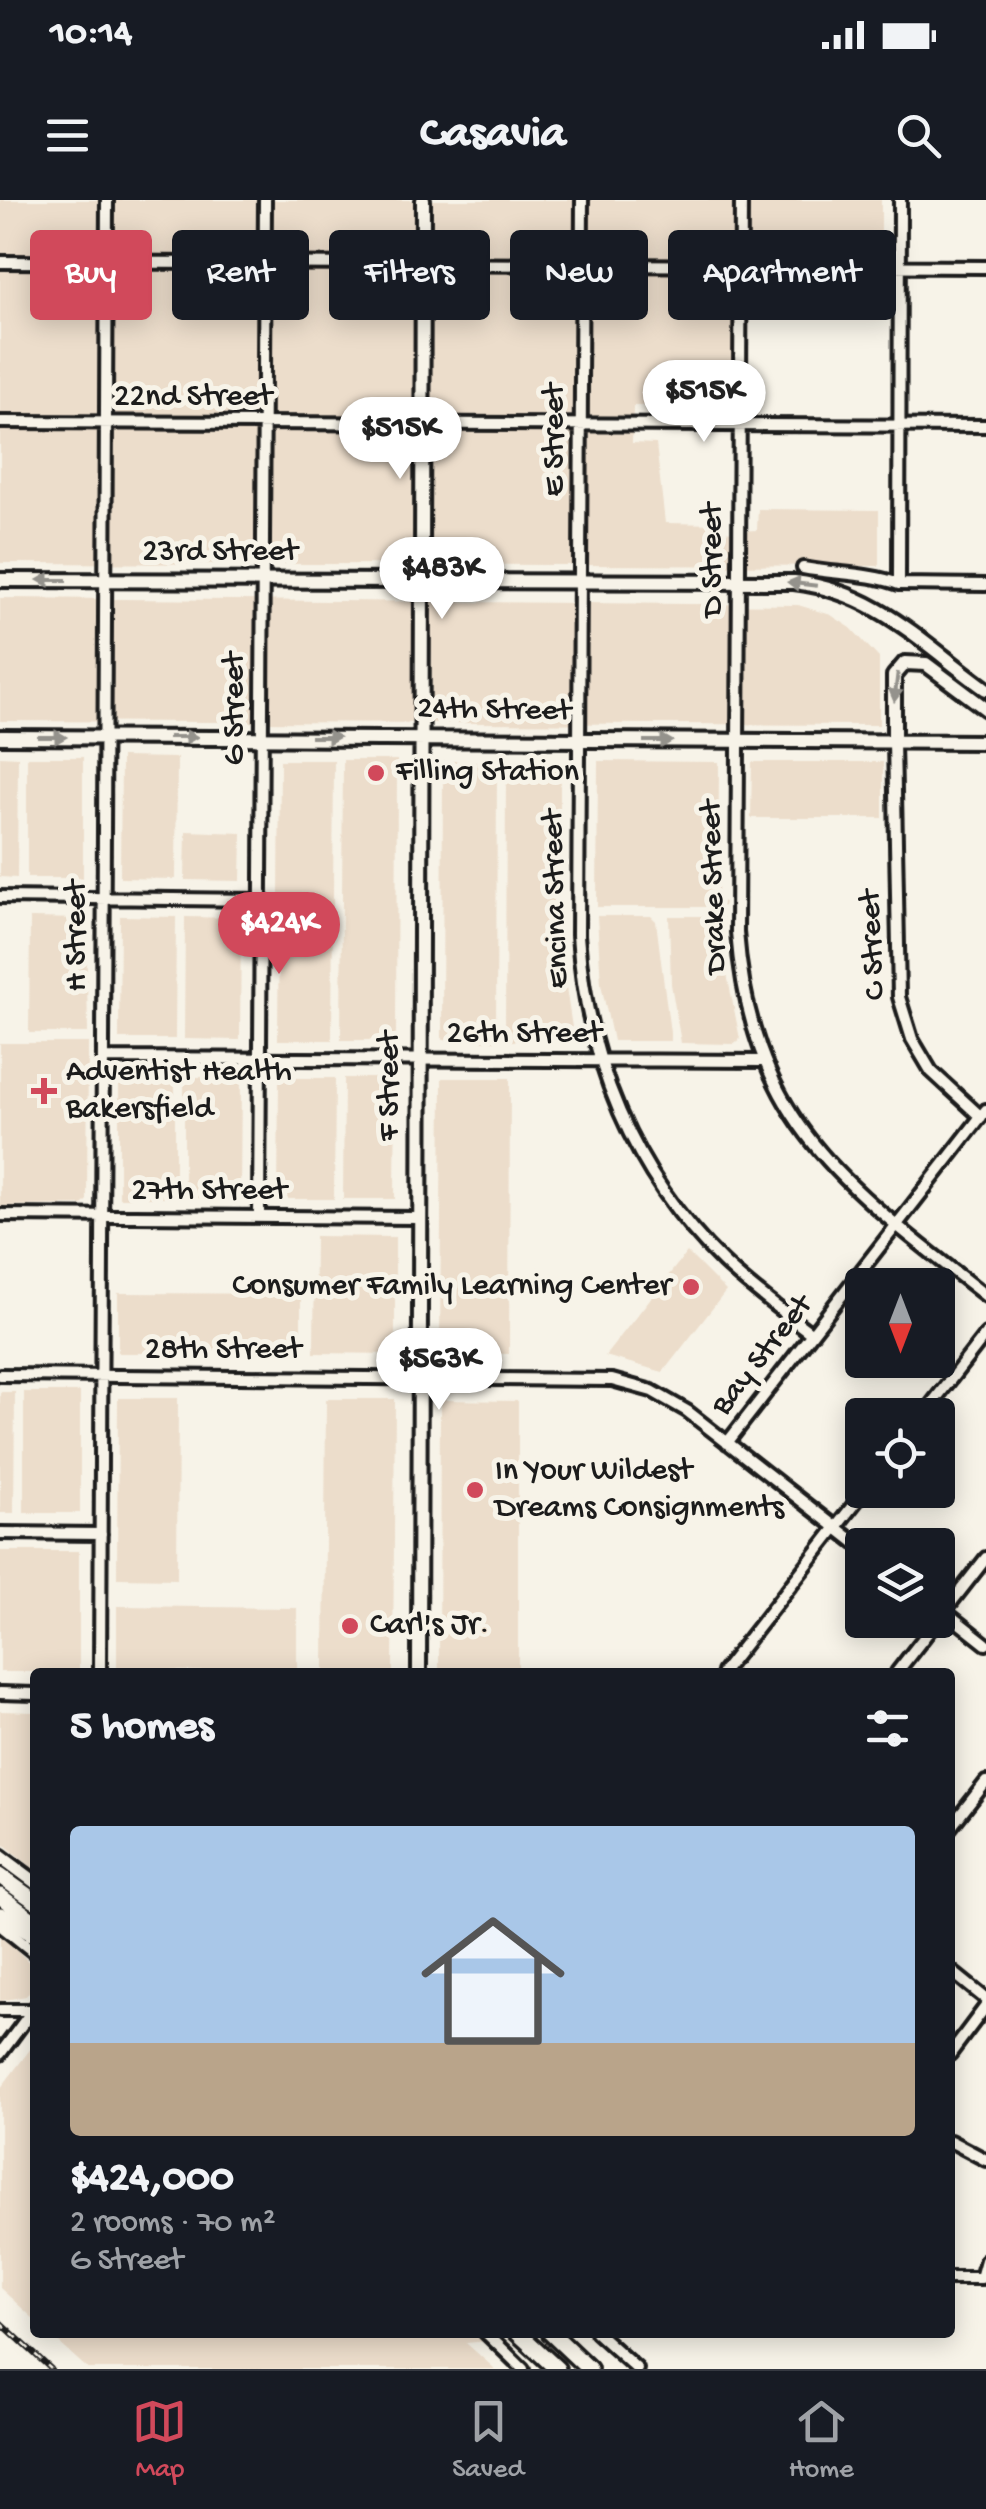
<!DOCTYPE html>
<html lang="en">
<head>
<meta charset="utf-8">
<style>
	:root { --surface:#171b24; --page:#242831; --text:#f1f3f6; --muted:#9ea1a6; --line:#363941; --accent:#d1495b }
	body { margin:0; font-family:"Gochi Hand",sans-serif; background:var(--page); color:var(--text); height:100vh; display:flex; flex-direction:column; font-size:38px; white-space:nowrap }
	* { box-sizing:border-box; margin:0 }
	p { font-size:32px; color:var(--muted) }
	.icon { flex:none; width:55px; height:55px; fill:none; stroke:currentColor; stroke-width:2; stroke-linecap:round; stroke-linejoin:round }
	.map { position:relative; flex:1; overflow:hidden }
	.details { position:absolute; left:30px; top:1468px; width:925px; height:670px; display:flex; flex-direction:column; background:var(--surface); border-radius:10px; box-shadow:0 5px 25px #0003 }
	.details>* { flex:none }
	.guide { position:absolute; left:30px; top:30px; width:928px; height:90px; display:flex; gap:20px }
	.needle { width:65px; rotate:180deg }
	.fabs { position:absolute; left:845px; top:1068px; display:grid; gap:20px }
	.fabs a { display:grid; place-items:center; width:110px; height:110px; border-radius:10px; background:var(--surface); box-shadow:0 5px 25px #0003; font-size:50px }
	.price { position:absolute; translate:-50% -85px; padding:0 22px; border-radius:35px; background:#fff; color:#222; font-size:32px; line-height:65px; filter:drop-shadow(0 2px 5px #0008) }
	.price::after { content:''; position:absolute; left:50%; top:60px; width:30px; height:22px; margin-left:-15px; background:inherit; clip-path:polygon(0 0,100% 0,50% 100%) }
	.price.current { background:var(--accent); color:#fff }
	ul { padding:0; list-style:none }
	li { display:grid; align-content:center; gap:20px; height:530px; padding:0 40px }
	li+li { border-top:2px solid var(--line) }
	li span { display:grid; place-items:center; height:310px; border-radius:10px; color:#555 }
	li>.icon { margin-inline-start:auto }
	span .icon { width:180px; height:180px; fill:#fffc; stroke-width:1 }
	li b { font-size:42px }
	h2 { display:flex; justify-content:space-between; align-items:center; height:120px; padding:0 40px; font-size:42px }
	.chip { padding:0 35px; border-radius:10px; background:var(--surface); box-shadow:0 5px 25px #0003; font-size:35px; line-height:90px }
	.chip.current { background:var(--accent); color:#fff }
	.status { display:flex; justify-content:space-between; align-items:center; height:70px; padding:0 50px; background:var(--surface); direction:ltr }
	.status svg { height:28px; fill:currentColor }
	header { display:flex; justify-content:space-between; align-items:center; height:130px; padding:0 40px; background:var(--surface); font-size:45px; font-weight:800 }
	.tab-bar { display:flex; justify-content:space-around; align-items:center; height:140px; border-top:2px solid var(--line); background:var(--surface); font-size:28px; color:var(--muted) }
	.tab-bar a { display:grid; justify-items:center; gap:5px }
	.tab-bar .current { color:var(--accent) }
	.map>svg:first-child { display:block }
	.built { fill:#ecddcb }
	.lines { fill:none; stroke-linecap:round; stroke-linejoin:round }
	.minor-casing { stroke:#1c1c1c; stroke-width:18 }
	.major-casing { stroke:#1c1c1c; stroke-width:20 }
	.highway-casing { stroke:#1c1c1c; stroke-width:22 }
	.minor { stroke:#f7f3e8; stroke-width:10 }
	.major { stroke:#f7f3e8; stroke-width:12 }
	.highway { stroke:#f7f3e8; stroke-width:15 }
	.rail-casing { stroke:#1c1c1c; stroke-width:6 }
	.rail { stroke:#f7f3e8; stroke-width:2.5; stroke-dasharray:8; stroke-linecap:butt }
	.oneway { fill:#94928c }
	.poi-dot { fill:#d1495b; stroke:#f7f3e8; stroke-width:4 }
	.labels { text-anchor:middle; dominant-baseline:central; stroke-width:10; stroke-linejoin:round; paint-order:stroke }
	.street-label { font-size:32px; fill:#1c1c1c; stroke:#f7f3e8 }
	.poi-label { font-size:32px; fill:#1c1c1c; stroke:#f7f3e8; text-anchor:start }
</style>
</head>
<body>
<div class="status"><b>10:14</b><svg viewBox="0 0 49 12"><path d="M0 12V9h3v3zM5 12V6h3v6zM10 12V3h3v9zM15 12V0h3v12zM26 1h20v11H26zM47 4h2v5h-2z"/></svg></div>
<header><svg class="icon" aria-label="menu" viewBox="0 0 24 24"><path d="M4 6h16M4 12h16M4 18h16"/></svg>Casavia<svg class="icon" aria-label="search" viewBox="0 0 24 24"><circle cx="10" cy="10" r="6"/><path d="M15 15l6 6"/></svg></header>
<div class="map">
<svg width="986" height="2169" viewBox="0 0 986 2169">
	<rect width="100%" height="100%" fill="#f7f3e8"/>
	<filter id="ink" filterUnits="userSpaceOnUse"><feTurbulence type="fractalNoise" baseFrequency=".01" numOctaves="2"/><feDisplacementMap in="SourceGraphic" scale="20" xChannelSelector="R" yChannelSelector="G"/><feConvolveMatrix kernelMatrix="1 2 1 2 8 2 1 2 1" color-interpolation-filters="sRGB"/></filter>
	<g filter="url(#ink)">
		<path class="built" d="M 0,0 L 881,0 L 881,48 L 754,81 L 721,206 L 633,206 L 632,243 L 656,244 L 665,323 L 720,324 L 721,332 L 757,330 L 758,309 L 879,310 L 879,366 L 0,363 Z
			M 0,398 L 798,405 L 831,415 L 851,428 L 879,458 L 879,525 L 0,521 Z
			M 0,556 L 18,557 L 17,678 L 0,677 Z
			M 27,557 L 83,557 L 83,678 L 27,678 Z
			M 121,557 L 177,558 L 176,679 L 120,678 Z
			M 280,560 L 334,560 L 332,840 L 278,840 Z
			M 343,560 L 397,560 L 396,840 L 341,840 Z
			M 443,561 L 497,561 L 496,841 L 442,840 Z
			M 506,561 L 560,561 L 560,747 L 574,841 L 505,841 Z
			M 598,561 L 719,562 L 718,701 L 724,702 L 723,707 L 597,707 Z
			M 752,562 L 883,562 L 883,618 L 751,618 Z
			M 186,631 L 242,633 L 241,681 L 185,680 Z
			M 120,716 L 176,717 L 175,839 L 119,839 Z
			M 597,716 L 651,716 L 656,721 L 671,841 L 613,841 L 601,784 Z
			M 669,716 L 723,716 L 726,769 L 740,839 L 733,844 L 681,843 L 671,784 Z
			M 185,717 L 241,718 L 240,840 L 184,839 Z
			M 30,718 L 86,719 L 88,833 L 29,833 Z
			M 0,843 L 88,843 L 87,1000 L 82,1005 L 0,1006 Z
			M 119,877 L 175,877 L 175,998 L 119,998 Z
			M 184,877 L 241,877 L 240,998 L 184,998 Z
			M 279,878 L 335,878 L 334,999 L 278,999 Z
			M 344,878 L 396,878 L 395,999 L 343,999 Z
			M 442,878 L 510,878 L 509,1154 L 440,1154 Z
			M 315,1036 L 395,1037 L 395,1154 L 314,1153 Z
			M 687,1052 L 726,1091 L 663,1172 L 605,1156 Z
			M 118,1093 L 301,1094 L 301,1153 L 118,1153 Z
			M 0,1192 L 15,1192 L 14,1313 L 0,1313 Z
			M 24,1192 L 80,1192 L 80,1313 L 24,1313 Z
			M 118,1198 L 178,1198 L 177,1379 L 117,1378 Z
			M 326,1199 L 395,1199 L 393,1472 L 324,1472 Z
			M 440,1200 L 518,1201 L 518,1472 L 439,1472 Z
			M 0,1351 L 79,1351 L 79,1472 L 0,1472 Z
			M 117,1406 L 297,1408 L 297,1472 L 117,1470 Z
			M 0,1511 L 35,1512 L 35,1670 L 0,1641 Z
			M 0,1734 L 35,1768 L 35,1784 L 26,1796 L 0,1801 Z
			M 35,1843 L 35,2120 L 0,2088 L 0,1889 Z
			M 48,2133 L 478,2133 L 488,2141 L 466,2143 L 495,2169 L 88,2169 Z"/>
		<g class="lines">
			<defs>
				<path id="minor" d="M 582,0 L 578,735 C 586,859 633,974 723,1062 C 750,1088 782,1111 812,1134
					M 741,0 L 737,732 C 752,925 846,986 986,1096
					M 0,62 L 986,67
					M 0,222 L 986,226
					M 803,368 C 834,374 869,373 899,384 L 986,385
					M 899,384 L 900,0
					M 894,541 L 899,797 L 912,839 L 931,871 L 981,917
					M 0,697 L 260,700
					M 103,858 L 764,861
					M 0,1015 L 418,1018
					M 259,1017 L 265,0
					M 0,1175 L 612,1180 L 652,1191 L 687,1211 L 862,1348
					M 923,1215 L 986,1134
					M 727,1243 L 986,910
					M 0,1333 L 101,1334
					M 938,1406 L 986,1444
					M 100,1472 L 107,0
					M 723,1472 L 865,1290
					M 897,1472 L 986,1358
					M 0,1493 L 35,1494
					M 950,1628 L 986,1582
					M 0,1725 L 35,1753
					M 950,1770 L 986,1799
					M 0,1810 L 32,1810
					M 0,1854 L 35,1807
					M 950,1854 L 986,1806
					M 950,1941 L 986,1960
					M 950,2078 L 981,2078 L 986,2060
					M 485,2132 L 523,2169
					M 596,2132 L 637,2169"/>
				<path id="major" d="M 0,380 L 794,382 C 877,392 922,443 986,489
					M 0,537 L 986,542
					M 894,541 L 894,476 L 905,463 L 926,464 L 986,509
					M 419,1472 L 423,0
					M 0,1656 L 35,1682"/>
				<path id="highway" d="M 0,1676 L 35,1701
					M 0,1696 L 35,1722
					M 0,1715 L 35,1735
					M 517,2132 L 557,2169
					M 550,2132 L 589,2169"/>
			</defs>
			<use href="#minor" class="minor-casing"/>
			<use href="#major" class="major-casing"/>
			<use href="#highway" class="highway-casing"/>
			<use href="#minor" class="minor"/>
			<use href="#major" class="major"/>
			<use href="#highway" class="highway"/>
			<defs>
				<path id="rail" d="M 0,2122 L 51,2169"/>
			</defs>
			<use href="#rail" class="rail-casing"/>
			<use href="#rail" class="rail"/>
		</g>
		<defs><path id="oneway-solid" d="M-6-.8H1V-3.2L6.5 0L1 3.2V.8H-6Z" transform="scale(2.5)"/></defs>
		<g class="oneway">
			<use href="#oneway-solid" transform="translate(52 380) rotate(180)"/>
			<use href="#oneway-solid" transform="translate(802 384) rotate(-173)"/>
			<use href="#oneway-solid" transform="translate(896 487) rotate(97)"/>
			<use href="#oneway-solid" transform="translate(52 537)"/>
			<use href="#oneway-solid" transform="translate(183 537)"/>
			<use href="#oneway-solid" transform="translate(325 537)"/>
			<use href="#oneway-solid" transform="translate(658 541)"/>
		</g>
	</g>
	<g class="poi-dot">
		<circle cx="376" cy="573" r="10"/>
		<path d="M39 876h10v10h10v10h-10v10h-10v-10h-10v-10h10z"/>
		<circle cx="691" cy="1087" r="10"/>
		<circle cx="475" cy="1290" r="10"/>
		<circle cx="350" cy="1426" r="10"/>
	</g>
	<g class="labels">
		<g class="street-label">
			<text x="193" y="198">22nd Street</text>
			<text transform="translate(556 240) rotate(-90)">E Street</text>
			<text x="220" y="353">23rd Street</text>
			<text transform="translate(714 360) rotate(-90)">D Street</text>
			<text transform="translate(236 509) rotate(-90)">G Street</text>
			<text transform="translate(494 511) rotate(1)">24th Street</text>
			<text transform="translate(715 687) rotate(-92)">Drake Street</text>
			<text transform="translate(557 699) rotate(-92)">Encina Street</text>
			<text transform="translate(78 736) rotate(-90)">H Street</text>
			<text transform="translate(874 745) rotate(-93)">C Street</text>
			<text x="524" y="835">26th Street</text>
			<text transform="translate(391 886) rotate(-90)">F Street</text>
			<text x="209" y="992">27th Street</text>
			<text x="223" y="1151">28th Street</text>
			<text transform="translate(763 1156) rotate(-52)">Bay Street</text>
		</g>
		<g class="poi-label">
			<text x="396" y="573">Filling Station</text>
			<text x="66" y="873">Adventist Health<tspan x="66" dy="37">Bakersfield</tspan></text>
			<text x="671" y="1087" text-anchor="end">Consumer Family Learning Center</text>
			<text x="495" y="1272">In Your Wildest<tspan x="495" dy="37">Dreams Consignments</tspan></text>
			<text x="370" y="1426">Carl's Jr.</text>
		</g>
	</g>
</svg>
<div class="fabs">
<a><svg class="needle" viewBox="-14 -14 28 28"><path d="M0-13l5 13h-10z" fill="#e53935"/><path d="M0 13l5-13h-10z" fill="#9ea1a6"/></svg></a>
<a><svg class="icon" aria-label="locate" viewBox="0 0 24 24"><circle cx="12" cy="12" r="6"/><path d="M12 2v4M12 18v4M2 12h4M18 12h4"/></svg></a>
<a><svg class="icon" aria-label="layers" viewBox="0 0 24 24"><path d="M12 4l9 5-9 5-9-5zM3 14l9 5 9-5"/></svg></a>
</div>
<b class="price" style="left:704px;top:245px">$515K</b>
<b class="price" style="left:400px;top:282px">$515K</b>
<b class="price" style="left:442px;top:422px">$483K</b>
<b class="price current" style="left:279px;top:777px">$424K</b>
<b class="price" style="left:439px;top:1213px">$563K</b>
<div class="guide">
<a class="chip current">Buy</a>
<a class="chip">Rent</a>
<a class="chip">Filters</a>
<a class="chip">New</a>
<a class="chip">Apartment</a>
</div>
<section class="details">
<h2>5 homes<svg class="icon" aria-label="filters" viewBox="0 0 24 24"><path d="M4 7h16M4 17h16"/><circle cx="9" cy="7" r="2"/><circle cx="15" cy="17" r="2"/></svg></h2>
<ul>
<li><span style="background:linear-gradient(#a9c7e8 70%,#b9a48a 0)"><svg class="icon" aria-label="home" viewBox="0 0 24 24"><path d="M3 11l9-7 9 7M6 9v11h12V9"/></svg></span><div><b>$424,000</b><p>2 rooms · 70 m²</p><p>G Street</p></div></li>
</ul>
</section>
</div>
<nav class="tab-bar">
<a class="current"><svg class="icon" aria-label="map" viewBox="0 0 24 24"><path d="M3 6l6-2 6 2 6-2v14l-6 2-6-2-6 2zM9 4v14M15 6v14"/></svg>Map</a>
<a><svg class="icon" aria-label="saved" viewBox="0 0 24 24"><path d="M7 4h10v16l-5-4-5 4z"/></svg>Saved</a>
<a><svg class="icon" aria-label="home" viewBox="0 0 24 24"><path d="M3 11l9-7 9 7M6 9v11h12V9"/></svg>Home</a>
</nav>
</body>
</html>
